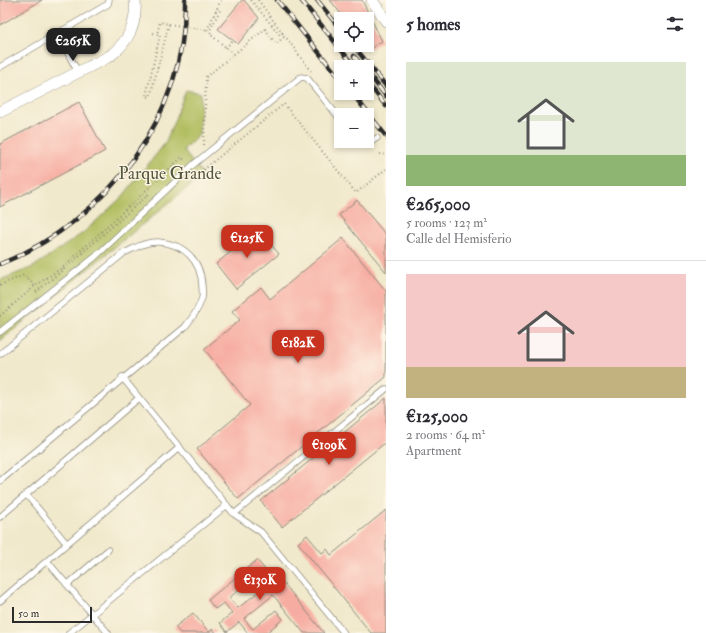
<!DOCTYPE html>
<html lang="en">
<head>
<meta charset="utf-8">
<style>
	:root { --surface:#fff; --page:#f2f2f3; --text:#2b2b33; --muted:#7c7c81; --line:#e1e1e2; --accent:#c8321e }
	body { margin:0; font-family:"IM FELL Double Pica",serif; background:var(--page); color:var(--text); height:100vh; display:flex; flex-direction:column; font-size:15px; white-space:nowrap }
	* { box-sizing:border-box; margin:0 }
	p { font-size:13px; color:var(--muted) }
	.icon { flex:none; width:22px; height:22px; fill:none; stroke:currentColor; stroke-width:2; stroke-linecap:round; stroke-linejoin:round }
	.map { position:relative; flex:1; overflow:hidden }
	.panel { display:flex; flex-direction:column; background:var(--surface); width:320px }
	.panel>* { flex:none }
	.controls { position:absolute; left:334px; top:12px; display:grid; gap:8px }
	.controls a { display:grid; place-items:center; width:40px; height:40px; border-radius:0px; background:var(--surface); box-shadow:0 2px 6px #0003; font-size:20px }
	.scale { position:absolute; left:12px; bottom:10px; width:80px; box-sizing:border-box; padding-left:4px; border:2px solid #2b2b2b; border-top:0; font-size:11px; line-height:14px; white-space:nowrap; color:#2b2b2b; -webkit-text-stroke:3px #fcf5e5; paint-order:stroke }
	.price { position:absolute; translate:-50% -34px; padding:0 9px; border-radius:8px; background:var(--accent); color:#fff; font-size:13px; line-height:26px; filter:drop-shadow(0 1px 2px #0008) }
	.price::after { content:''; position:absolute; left:50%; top:24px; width:12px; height:9px; margin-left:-6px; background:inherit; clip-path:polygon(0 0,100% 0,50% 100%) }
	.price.active { background:#222; color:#fff }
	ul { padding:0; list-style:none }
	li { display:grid; align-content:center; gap:8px; height:212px; padding:0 20px }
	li+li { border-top:1px solid var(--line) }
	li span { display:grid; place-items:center; height:124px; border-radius:0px; color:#555 }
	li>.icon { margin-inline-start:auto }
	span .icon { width:72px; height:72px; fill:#fffc; stroke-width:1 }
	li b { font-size:17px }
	h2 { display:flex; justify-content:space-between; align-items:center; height:48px; padding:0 20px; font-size:17px }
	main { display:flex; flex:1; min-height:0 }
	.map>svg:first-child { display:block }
	.green { fill:#b0bd5f; stroke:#6e7445 }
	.building { fill:#f7aca1; fill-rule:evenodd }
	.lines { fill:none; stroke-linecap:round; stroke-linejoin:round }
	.lane-casing { stroke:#8e8a7c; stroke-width:7 }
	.street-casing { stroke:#8e8a7c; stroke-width:12 }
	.path { stroke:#8e8a7c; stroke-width:2; stroke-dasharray:1 3; stroke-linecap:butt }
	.lane { stroke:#fff; stroke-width:5.5 }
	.street { stroke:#fff; stroke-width:11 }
	.rail-casing { stroke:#2b2b2b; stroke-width:4.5 }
	.rail { stroke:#fcf5e5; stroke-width:3; stroke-dasharray:9; stroke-linecap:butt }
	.path-bridge { stroke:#8e8a7c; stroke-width:2; stroke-dasharray:1 3; stroke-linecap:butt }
	.labels { text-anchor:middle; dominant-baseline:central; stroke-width:3; stroke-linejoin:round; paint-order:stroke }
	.park-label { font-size:17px; fill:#53573b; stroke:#fcf5e5 }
</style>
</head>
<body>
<main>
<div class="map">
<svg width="386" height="633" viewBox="0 0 386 633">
	<rect width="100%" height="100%" fill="#fcf5e5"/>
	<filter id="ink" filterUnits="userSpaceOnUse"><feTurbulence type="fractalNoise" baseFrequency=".025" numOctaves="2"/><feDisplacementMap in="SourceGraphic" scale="8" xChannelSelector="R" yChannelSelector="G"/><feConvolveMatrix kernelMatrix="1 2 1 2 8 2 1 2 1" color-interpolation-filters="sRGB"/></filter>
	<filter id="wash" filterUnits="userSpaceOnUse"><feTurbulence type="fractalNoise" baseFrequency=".012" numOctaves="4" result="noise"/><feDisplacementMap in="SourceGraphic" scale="16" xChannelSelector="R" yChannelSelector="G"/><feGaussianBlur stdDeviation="0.9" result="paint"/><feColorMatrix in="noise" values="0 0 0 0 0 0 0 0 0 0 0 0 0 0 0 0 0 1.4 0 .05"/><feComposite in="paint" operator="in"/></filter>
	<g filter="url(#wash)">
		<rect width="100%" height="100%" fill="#f1e9cc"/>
		<path class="green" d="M 186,90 L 201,93 L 199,135 L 183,150 L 203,175 L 0,341 L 0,280 L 33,267 L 83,233 L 122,197 L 166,142 Z"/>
		<g id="blocks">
			<path class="building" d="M 0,0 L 42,0 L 0,25 Z
				M 242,0 L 244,0 L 259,18 L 238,44 L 218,29 Z
				M 330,0 L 362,0 L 382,41 L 370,49 L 367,46 L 367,19 L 345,19 Z
				M 79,102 L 105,151 L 0,207 L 0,144 Z
				M 357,200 L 386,235 L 386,272 L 339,215 Z
				M 258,229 L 279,254 L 236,289 L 216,264 Z
				M 343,238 L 386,291 L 386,377 L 238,499 L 197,449 L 250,405 L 204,349 L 240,320 L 232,311 L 261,287 L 270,299 Z
				M 386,398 L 386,442 L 282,527 L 261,501 Z
				M 386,510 L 386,633 L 371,633 L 298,543 L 307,535 L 322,553 L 327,549 L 331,555 Z
				M 257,560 L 273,579 L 277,575 L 324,633 L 304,633 L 273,595 L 244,619 L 253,629 L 276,610 L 283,619 L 266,633 L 248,633 L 239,622 L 227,632 L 220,623 L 232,613 L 224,603 L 215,609 L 208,600 ZM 257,575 L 266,586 L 238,608 L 229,598 Z
				M 193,613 L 209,632 L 213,629 L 216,633 L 180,633 L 175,627 Z"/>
		</g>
	</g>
	<g filter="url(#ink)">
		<use href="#blocks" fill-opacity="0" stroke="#8e8a7c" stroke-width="1"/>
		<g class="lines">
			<defs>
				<path id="lane" d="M 57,33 L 78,72
					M 0,67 L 108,4 L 109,0
					M 362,141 L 371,142 L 377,138
					M 0,332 L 95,257 L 194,164 L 301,77 L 307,78 L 341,120
					M 0,354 L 124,253 C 135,248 146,241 159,242 C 184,244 201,260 202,286 C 202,289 203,294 202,298 C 199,309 192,318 185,327 L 0,481
					M 122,377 L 234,514 L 261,532 L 344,633
					M 26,494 L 67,544
					M 234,514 L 386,389
					M 0,517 L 139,398
					M 47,561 L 108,633
					M 67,585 L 108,550
					M 0,601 L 180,447
					M 69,633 L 227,505"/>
				<path id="street" d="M 372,0 L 386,21
					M 0,112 L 110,56 C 129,41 137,24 135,0"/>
			</defs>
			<use href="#lane" class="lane-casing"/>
			<use href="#street" class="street-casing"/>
			<path class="path" d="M 251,0 L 280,35 L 283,33
				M 258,0 L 311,71
				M 217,8 L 220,10 L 210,30 L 211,35 L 234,54
				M 207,30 L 221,0
				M 153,33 L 160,35 L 146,96 L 150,97 L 169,24 L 160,22 L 157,34
				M 226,48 L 232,40
				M 204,145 L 206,77 L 265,29 L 276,44 L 285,36
				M 380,154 L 386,155
				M 195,172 L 197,175 L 284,104 L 356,193 L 386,169
				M 0,285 L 24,275 L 35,286
				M 36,292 L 64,269 L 150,193
				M 0,316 L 35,286 L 63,267 L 182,157 L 185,161"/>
			<use href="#lane" class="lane"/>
			<use href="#street" class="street"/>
			<defs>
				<path id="rail" d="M 277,0 L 341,80
					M 301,0 L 355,67
					M 317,0 L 341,30
					M 353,45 L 386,86
					M 354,56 L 363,67
					M 367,72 L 386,96
					M 367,82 L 386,106
					M 352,93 L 386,136
					M 0,264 C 106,222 187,116 185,0"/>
			</defs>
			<use href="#rail" class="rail-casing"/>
			<use href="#rail" class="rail"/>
			<path class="path-bridge" d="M 169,24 L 207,30"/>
		</g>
	</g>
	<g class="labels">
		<g class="park-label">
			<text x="170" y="173">Parque Grande</text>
		</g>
	</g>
</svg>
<div class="controls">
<a><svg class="icon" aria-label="locate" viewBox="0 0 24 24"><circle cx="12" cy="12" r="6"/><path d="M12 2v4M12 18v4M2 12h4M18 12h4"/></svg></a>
<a>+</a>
<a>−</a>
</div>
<div class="scale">50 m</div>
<b class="price active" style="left:73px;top:62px">€265K</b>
<b class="price" style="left:247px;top:259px">€125K</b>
<b class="price" style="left:298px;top:364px">€182K</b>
<b class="price" style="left:329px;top:466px">€109K</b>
<b class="price" style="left:260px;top:601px">€130K</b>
</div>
<section class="panel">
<h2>5 homes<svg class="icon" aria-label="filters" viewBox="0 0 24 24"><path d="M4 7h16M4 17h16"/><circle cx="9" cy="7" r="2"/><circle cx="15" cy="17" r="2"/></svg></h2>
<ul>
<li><span style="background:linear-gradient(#dfe7d0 75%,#8fb573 0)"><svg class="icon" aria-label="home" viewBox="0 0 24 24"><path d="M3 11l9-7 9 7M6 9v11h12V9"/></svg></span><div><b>€265,000</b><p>5 rooms · 123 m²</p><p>Calle del Hemisferio</p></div></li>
<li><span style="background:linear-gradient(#f6c9c9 75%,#c2b280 0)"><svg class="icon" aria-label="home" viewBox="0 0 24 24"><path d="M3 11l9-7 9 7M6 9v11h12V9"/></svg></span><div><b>€125,000</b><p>2 rooms · 64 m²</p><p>Apartment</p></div></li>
</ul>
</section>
</main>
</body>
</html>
